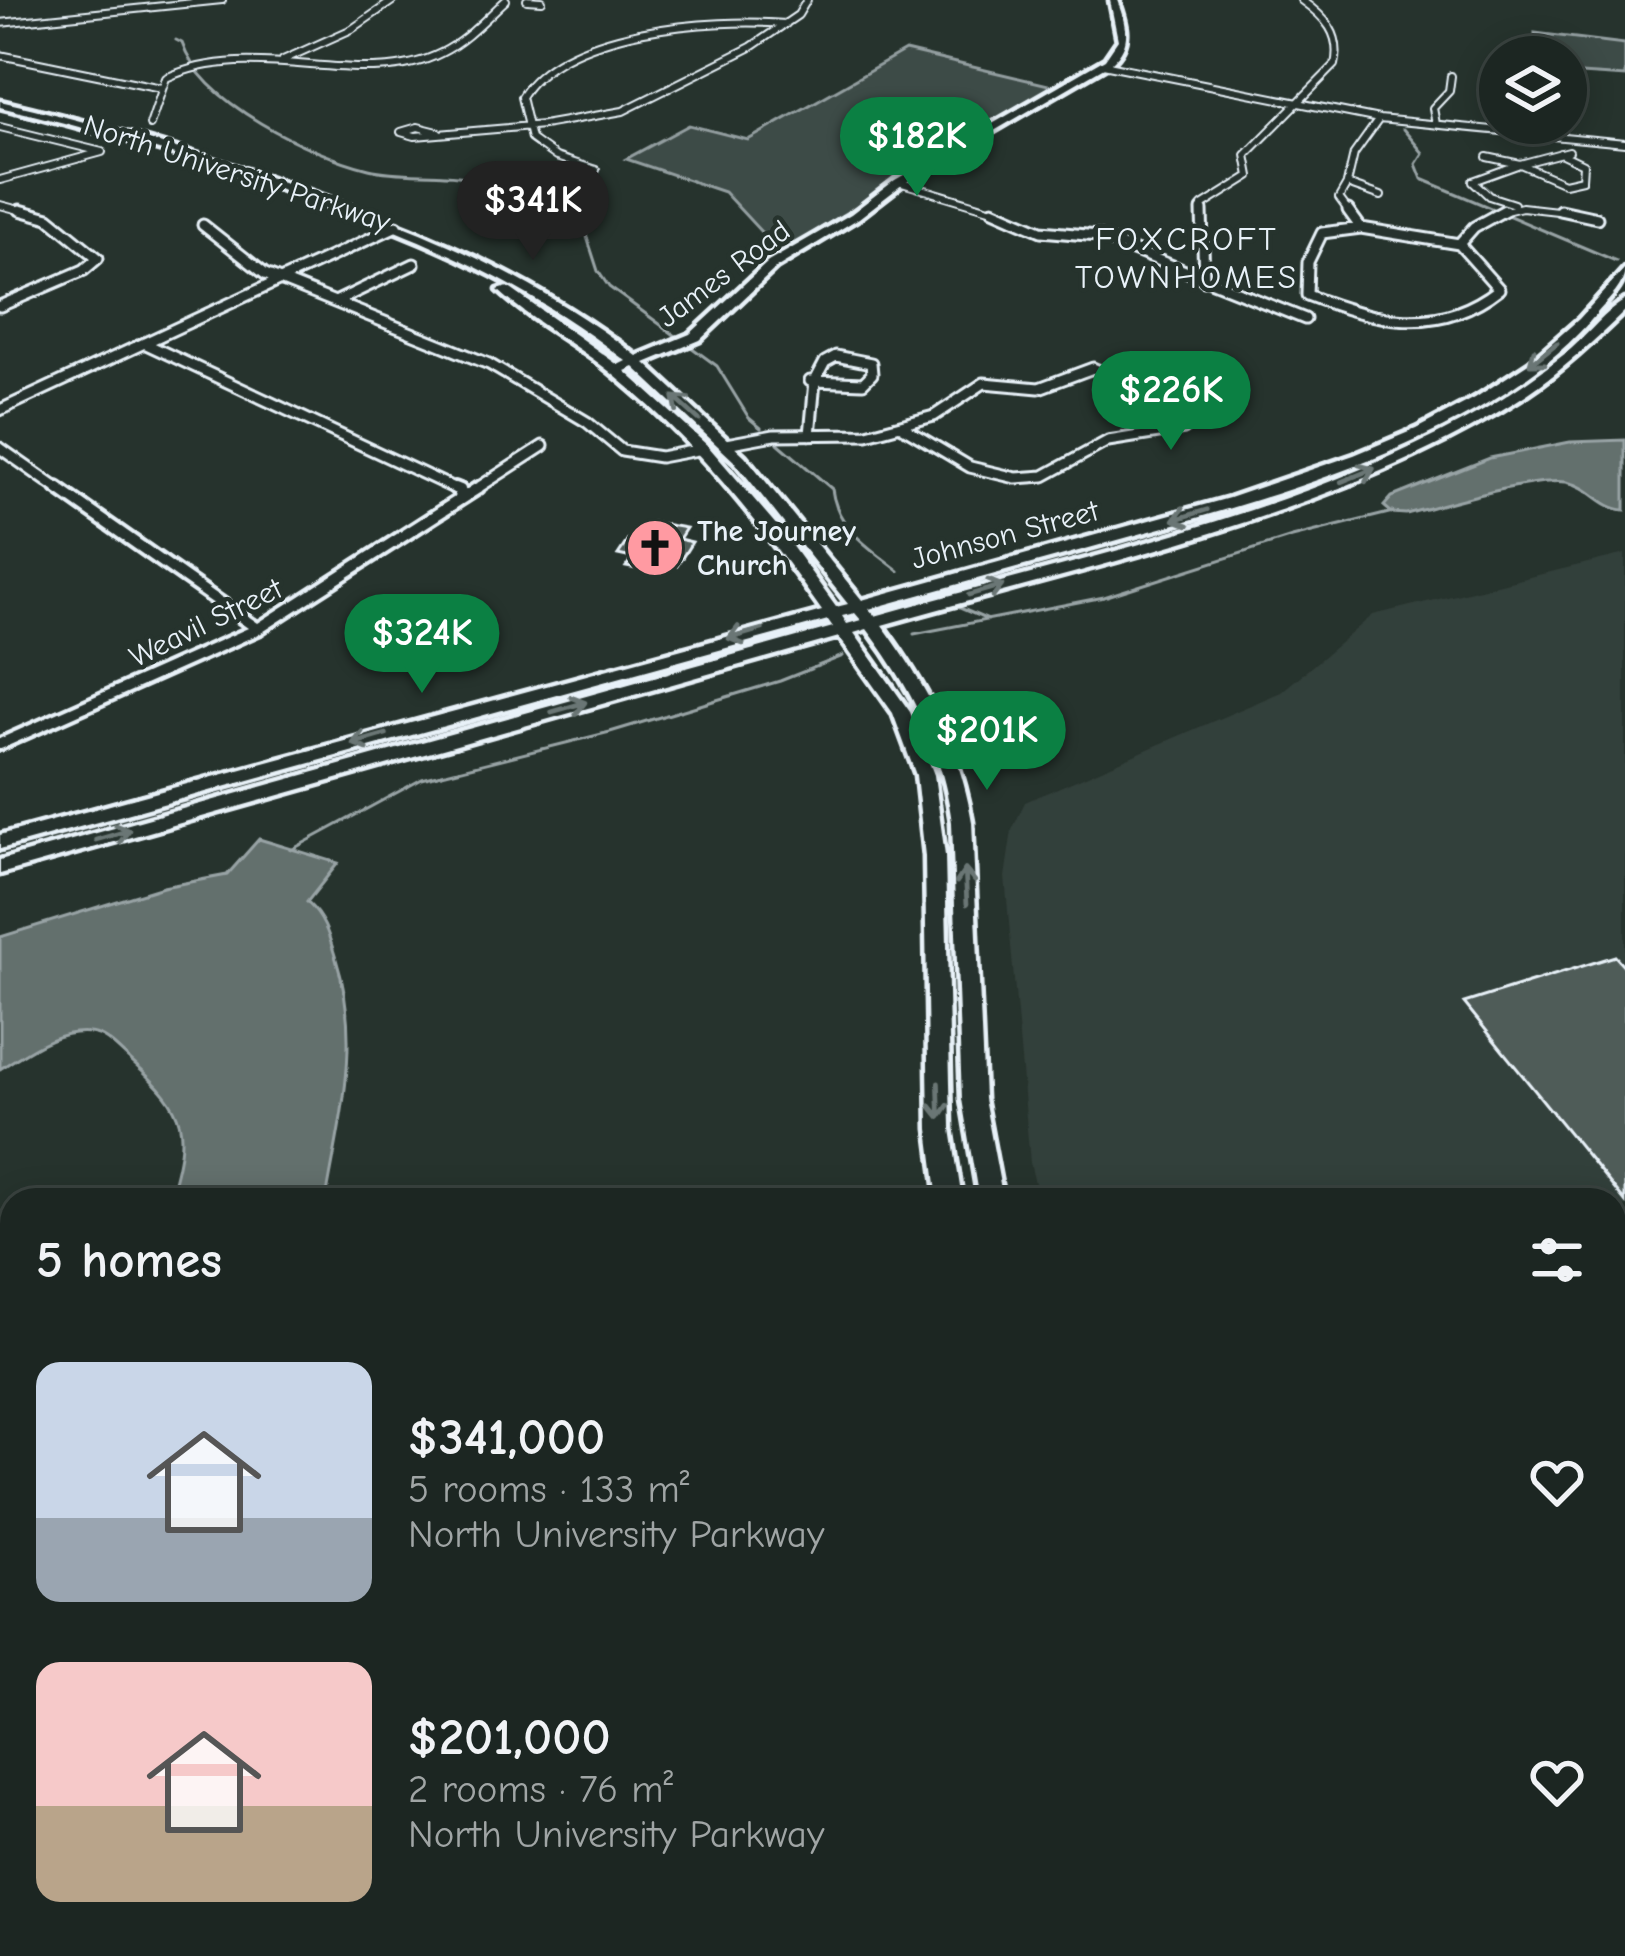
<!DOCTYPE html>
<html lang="en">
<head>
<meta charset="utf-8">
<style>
	:root { --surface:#1c2622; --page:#29322f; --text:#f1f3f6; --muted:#a0a5a5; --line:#3a4340; --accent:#0b8043 }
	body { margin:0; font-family:"Comic Neue",sans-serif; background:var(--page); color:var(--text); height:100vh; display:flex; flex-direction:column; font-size:45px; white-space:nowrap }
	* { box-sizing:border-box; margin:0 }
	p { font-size:39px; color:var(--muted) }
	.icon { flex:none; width:66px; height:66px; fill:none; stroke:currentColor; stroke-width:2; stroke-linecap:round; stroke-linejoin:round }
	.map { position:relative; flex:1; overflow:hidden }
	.panel { position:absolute; left:0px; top:1188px; width:1626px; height:768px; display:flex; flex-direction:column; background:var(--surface); border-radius:36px 36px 0 0; box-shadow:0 6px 30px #0003,0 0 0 3px var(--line) }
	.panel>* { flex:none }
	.tools { position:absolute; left:1479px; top:36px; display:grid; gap:24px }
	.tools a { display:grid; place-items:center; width:108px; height:108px; border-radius:50%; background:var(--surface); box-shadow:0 6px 30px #0003,0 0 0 3px var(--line); font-size:60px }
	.price { position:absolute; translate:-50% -102px; padding:0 27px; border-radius:42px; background:var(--accent); color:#fff; font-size:39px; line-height:78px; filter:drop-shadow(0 3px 6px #0008) }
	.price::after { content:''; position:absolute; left:50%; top:72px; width:36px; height:27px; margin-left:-18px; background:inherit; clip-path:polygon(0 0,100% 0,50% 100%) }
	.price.active { background:#222; color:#fff }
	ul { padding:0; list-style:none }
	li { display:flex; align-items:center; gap:36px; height:300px; padding:0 36px }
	li span { display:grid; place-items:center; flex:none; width:336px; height:240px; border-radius:24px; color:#555 }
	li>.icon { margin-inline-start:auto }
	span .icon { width:144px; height:144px; fill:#fffc; stroke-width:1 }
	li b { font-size:51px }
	h2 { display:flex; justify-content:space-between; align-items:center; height:144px; padding:0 36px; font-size:51px }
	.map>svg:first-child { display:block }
	.built { fill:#333f3a }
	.green { fill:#3e4b47; stroke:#939ea0; stroke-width:3 }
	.water { fill:#636f6d; stroke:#98a3a5; stroke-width:3 }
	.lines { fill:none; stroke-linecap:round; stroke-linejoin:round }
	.stream-far1 { stroke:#98a3a5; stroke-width:3 }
	.stream { stroke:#98a3a5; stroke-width:6 }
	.building { fill:#505c59; stroke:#e8f1f8; stroke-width:3 }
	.street-far3-casing { stroke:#e8f1f8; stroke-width:10 }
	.street-far2-casing { stroke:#e8f1f8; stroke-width:15 }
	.street-far1-casing { stroke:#e8f1f8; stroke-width:18 }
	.street-casing { stroke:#e8f1f8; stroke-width:27 }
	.secondary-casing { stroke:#e8f1f8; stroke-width:9 }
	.street-far3 { stroke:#26332d; stroke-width:6 }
	.street-far2 { stroke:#26332d; stroke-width:9 }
	.street-far1 { stroke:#26332d; stroke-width:10 }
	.street { stroke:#26332d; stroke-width:18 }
	.secondary { fill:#26332d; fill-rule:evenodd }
	.oneway { stroke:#6a7674 }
	.labels { text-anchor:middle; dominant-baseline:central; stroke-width:9; stroke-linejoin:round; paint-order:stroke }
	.far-street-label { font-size:30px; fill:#e8f1f8; stroke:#26332d }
	.far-poi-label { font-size:30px; font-weight:bold; fill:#e8f1f8; stroke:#26332d; text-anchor:start }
	.far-neighbourhood-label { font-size:33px; letter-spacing:3px; fill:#e8f1f8; stroke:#26332d }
</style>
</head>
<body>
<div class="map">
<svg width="1625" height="1956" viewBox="0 0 1625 1956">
	<rect width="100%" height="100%" fill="#26332d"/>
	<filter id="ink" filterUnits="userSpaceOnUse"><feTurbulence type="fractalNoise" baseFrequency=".00833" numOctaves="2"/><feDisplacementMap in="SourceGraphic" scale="24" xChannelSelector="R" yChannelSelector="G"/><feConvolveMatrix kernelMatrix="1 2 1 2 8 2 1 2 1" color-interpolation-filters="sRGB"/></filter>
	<g filter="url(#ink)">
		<path class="built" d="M 1625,554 L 1625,1956 L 1408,1956 L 1401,1944 L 1614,1944 L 1614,1200 L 1039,1200 L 1030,1163 L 1005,877 L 1012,830 L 1025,802 L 1281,692 L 1373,615 Z"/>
		<path class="green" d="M 1535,33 L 1625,44 L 1625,77 L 1566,73 L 1566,57 L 1536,57 Z
			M 905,51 L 1053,86 L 795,244 L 762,233 L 724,192 L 626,159 L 689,125 L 748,140 Z"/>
		<path class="water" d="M 1625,440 L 1625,510 C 1601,509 1591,486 1566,482 C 1533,477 1443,505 1406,514 L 1392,513 L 1384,506 L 1392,497 L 1490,458 L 1570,442 Z
			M 259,839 L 338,863 L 307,902 C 325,919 329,936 336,959 C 362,1041 340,1118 326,1200 L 169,1200 C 189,1130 189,1112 132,1062 C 122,1053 108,1037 95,1034 C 61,1026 27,1052 0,1069 L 0,937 L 163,887 L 227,875 Z"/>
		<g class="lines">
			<path class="stream-far1" d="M 176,40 L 182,43 C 202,104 310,154 369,169 C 402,177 438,171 472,178 C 505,185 538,195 571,204 L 578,209 L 598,271 L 609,287 L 717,366 L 749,418 L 761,428
				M 1403,129 L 1423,153 L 1416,164 L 1422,179 L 1616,261
				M 778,443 L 832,489 C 837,529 869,547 899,571
				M 960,608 L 988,620
				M 914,634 L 1104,597 L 1292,537 L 1393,512
				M 291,850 L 422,779 L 610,732 L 780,681 L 843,656"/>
			<path class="stream" d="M 378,1944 L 384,1956"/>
		</g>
		<path class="building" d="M 652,522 L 686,528 L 679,539 L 692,542 L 677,566 L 664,563 L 658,573 L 626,567 L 632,558 L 618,555 L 634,531 L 645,533 Z
			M 1615,956 L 1625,967 L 1625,1202 L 1464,1003 Z"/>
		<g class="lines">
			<defs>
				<path id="street-far3" d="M 527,0 L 542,1
					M 0,23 L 222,0
					M 0,55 L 161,88
					M 283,60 L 352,29 L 394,0
					M 1103,64 L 1379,119 L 1625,143
					M 1379,119 L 1354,154 L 1347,184 L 1381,196
					M 1436,124 L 1433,108 L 1449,91 L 1451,76
					M 150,125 L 166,78 C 256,36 363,93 441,53 C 466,41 485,19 506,0
					M 0,127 L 102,152
					M 438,132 L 418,127 L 401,132 L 415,136 L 543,125 L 623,111 L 751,47 L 798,15 L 807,0
					M 1487,157 L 1520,164 L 1569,151
					M 596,170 L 556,157 L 531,139 L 521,97 C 563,28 714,18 786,24
					M 0,180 L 102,152
					M 899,182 L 1003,213
					M 1347,184 L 1339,198 L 1350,213
					M 1514,204 L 1489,196 L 1473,181 L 1520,164 L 1564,183 L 1582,179 L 1583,164 L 1560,153
					M 0,205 L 31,213
					M 1202,213 L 1202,206 L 1250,176 L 1246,155 L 1335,65 C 1342,34 1325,17 1301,0
					M 1497,213 L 1522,207 L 1575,213"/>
				<path id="street-far2" d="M 993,210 L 1041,231 L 1098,236 L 1305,319
					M 1202,210 L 1204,280
					M 1348,210 L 1361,228
					M 1560,210 L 1597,218
					M 203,225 L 265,274 L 489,364 L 587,422 L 622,451 L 660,457 L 703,449
					M 1361,228 L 1459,244 L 1499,289 C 1438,337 1375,321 1307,295 L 1308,262 L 1322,233 Z
					M 1459,244 L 1474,227 L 1505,210
					M 335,302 L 414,264
					M 0,306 L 84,270 L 98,258 L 49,218 L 20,210
					M 144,343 L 460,491
					M 836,356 L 871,363 L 872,374 L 863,383 L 815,381 L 825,362 Z
					M 810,381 L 815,381
					M 0,410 L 397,226
					M 810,435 L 815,381
					M 726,444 L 774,435 L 867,434 L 934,416 L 984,383 L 1039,388 L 1093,368 L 1141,389 L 1184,429 L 1108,441 L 1044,476 L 1016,478 L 970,467 L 901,426
					M 0,448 L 61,491
					M 473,491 L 543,446"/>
				<path id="street-far1" d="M 57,488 L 258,629
					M 455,488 L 460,490 L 459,500
					M 0,744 L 258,629 L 478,488"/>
				<path id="street" d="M 0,1793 L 7,1827 L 0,1850
					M 649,1944 L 655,1956"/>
				<path id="secondary" d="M 1110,0 L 1118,0 C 1127,25 1133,43 1111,63 L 903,184 L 859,218 L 776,268 L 700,340 L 645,363 L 745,456 L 862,600 L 1229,498 L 1354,455 L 1416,429 L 1475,398 L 1530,362 L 1579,319 L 1625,268 C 1625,286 1608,300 1597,313 C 1491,441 1262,500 1107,543 C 1028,565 948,587 869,609 L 875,616 C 1070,561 1285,517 1465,420 C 1502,400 1538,375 1571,349 C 1589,333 1605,312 1625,300 L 1625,311 C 1594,341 1563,370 1527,394 C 1343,514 1092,565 882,625 C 927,686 959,746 972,822 L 984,1099 L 1003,1200 L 979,1200 L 962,1099 L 952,822 C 942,749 912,688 867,629 L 854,633 L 910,712 L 934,775 L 945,856 L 951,1129 L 962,1200 L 938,1200 L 929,1129 L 925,856 L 916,775 L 893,713 L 839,637 L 0,874 L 0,860 L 833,627 L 828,620 L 0,849 L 0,835 L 822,611 C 760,523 694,439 609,371 C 574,343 531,321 498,290 L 508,287 L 618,365 L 626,361 C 511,273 410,233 274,187 C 184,156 93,129 0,107 L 0,101 C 96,123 190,151 283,182 C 417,228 524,270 637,356 L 690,334 L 768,262 L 851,214 L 895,180 L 1105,59 L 1118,40 ZM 634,367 L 735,462 L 848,604 L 836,607 L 778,527 L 708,446 L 625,371 ZM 855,613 L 861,620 L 847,624 L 842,616 Z
					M 1278,1944 L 1313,1944 L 1318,1956 L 1283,1956 Z
					M 1332,1944 L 1367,1944 L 1372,1956 L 1337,1956 Z"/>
			</defs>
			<use href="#street-far3" class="street-far3-casing"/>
			<use href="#street-far2" class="street-far2-casing"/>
			<use href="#street-far1" class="street-far1-casing"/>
			<use href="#street" class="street-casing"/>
			<use href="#secondary" class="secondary-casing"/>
			<use href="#street-far3" class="street-far3"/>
			<use href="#street-far2" class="street-far2"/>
			<use href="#street-far1" class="street-far1"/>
			<use href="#street" class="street"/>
			<use href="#secondary" class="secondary"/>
		</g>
		<defs><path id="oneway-shaft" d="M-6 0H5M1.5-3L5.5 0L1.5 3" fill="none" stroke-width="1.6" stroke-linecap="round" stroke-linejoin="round" transform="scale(3)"/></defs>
		<g class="oneway">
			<use href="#oneway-shaft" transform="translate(1543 354) rotate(142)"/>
			<use href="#oneway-shaft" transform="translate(686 408) rotate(-138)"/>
			<use href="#oneway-shaft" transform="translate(1358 475) rotate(-22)"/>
			<use href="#oneway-shaft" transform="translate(1190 515) rotate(163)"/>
			<use href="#oneway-shaft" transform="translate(986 590) rotate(-16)"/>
			<use href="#oneway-shaft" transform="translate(745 634) rotate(164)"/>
			<use href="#oneway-shaft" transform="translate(569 707) rotate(-16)"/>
			<use href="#oneway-shaft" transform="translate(369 739) rotate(164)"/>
			<use href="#oneway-shaft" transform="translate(113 835) rotate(-16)"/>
			<use href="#oneway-shaft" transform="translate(966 886) rotate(-93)"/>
			<use href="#oneway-shaft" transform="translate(939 1101) rotate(88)"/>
		</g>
	</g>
	<defs>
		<symbol id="church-disc" viewBox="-11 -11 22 22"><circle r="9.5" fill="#ff9aa2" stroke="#26332d"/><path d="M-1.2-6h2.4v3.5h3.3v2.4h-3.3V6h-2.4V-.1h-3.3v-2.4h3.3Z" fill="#111"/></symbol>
	</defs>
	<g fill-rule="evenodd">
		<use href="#church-disc" x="622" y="515" width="66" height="66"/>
	</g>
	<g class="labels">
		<g class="far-street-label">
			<text transform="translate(237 174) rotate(18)">North University Parkway</text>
			<text transform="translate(724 274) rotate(-37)">James Road</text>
			<text transform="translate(1005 535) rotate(-15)">Johnson Street</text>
			<text transform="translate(206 623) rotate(-26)">Weavil Street</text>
		</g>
		<g class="far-poi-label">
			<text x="697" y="531">The Journey<tspan x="697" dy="34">Church</tspan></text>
		</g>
		<g class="far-neighbourhood-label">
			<text x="1187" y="239">FOXCROFT<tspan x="1187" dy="38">TOWNHOMES</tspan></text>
		</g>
	</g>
</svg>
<div class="tools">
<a><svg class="icon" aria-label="layers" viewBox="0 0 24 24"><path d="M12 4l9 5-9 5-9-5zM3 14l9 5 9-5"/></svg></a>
</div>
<b class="price" style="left:917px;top:199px">$182K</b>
<b class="price active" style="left:533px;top:263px">$341K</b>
<b class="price" style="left:1171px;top:453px">$226K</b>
<b class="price" style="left:422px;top:696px">$324K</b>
<b class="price" style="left:987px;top:793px">$201K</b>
<section class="panel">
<h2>5 homes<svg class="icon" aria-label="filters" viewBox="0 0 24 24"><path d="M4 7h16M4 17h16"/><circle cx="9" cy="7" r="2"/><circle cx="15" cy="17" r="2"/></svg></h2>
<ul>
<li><span style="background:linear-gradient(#c9d6e8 65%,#9aa5b1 0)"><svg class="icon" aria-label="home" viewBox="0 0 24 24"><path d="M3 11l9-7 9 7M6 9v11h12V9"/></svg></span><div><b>$341,000</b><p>5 rooms · 133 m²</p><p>North University Parkway</p></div><svg class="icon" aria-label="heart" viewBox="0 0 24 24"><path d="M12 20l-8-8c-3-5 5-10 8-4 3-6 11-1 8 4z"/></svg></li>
<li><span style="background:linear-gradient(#f6c9c9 60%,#b9a48a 0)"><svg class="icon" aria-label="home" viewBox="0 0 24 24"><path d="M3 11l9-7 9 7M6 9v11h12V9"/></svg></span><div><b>$201,000</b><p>2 rooms · 76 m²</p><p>North University Parkway</p></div><svg class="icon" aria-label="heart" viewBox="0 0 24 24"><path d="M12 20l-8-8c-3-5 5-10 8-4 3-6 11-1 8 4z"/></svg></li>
</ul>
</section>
</div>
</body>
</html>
